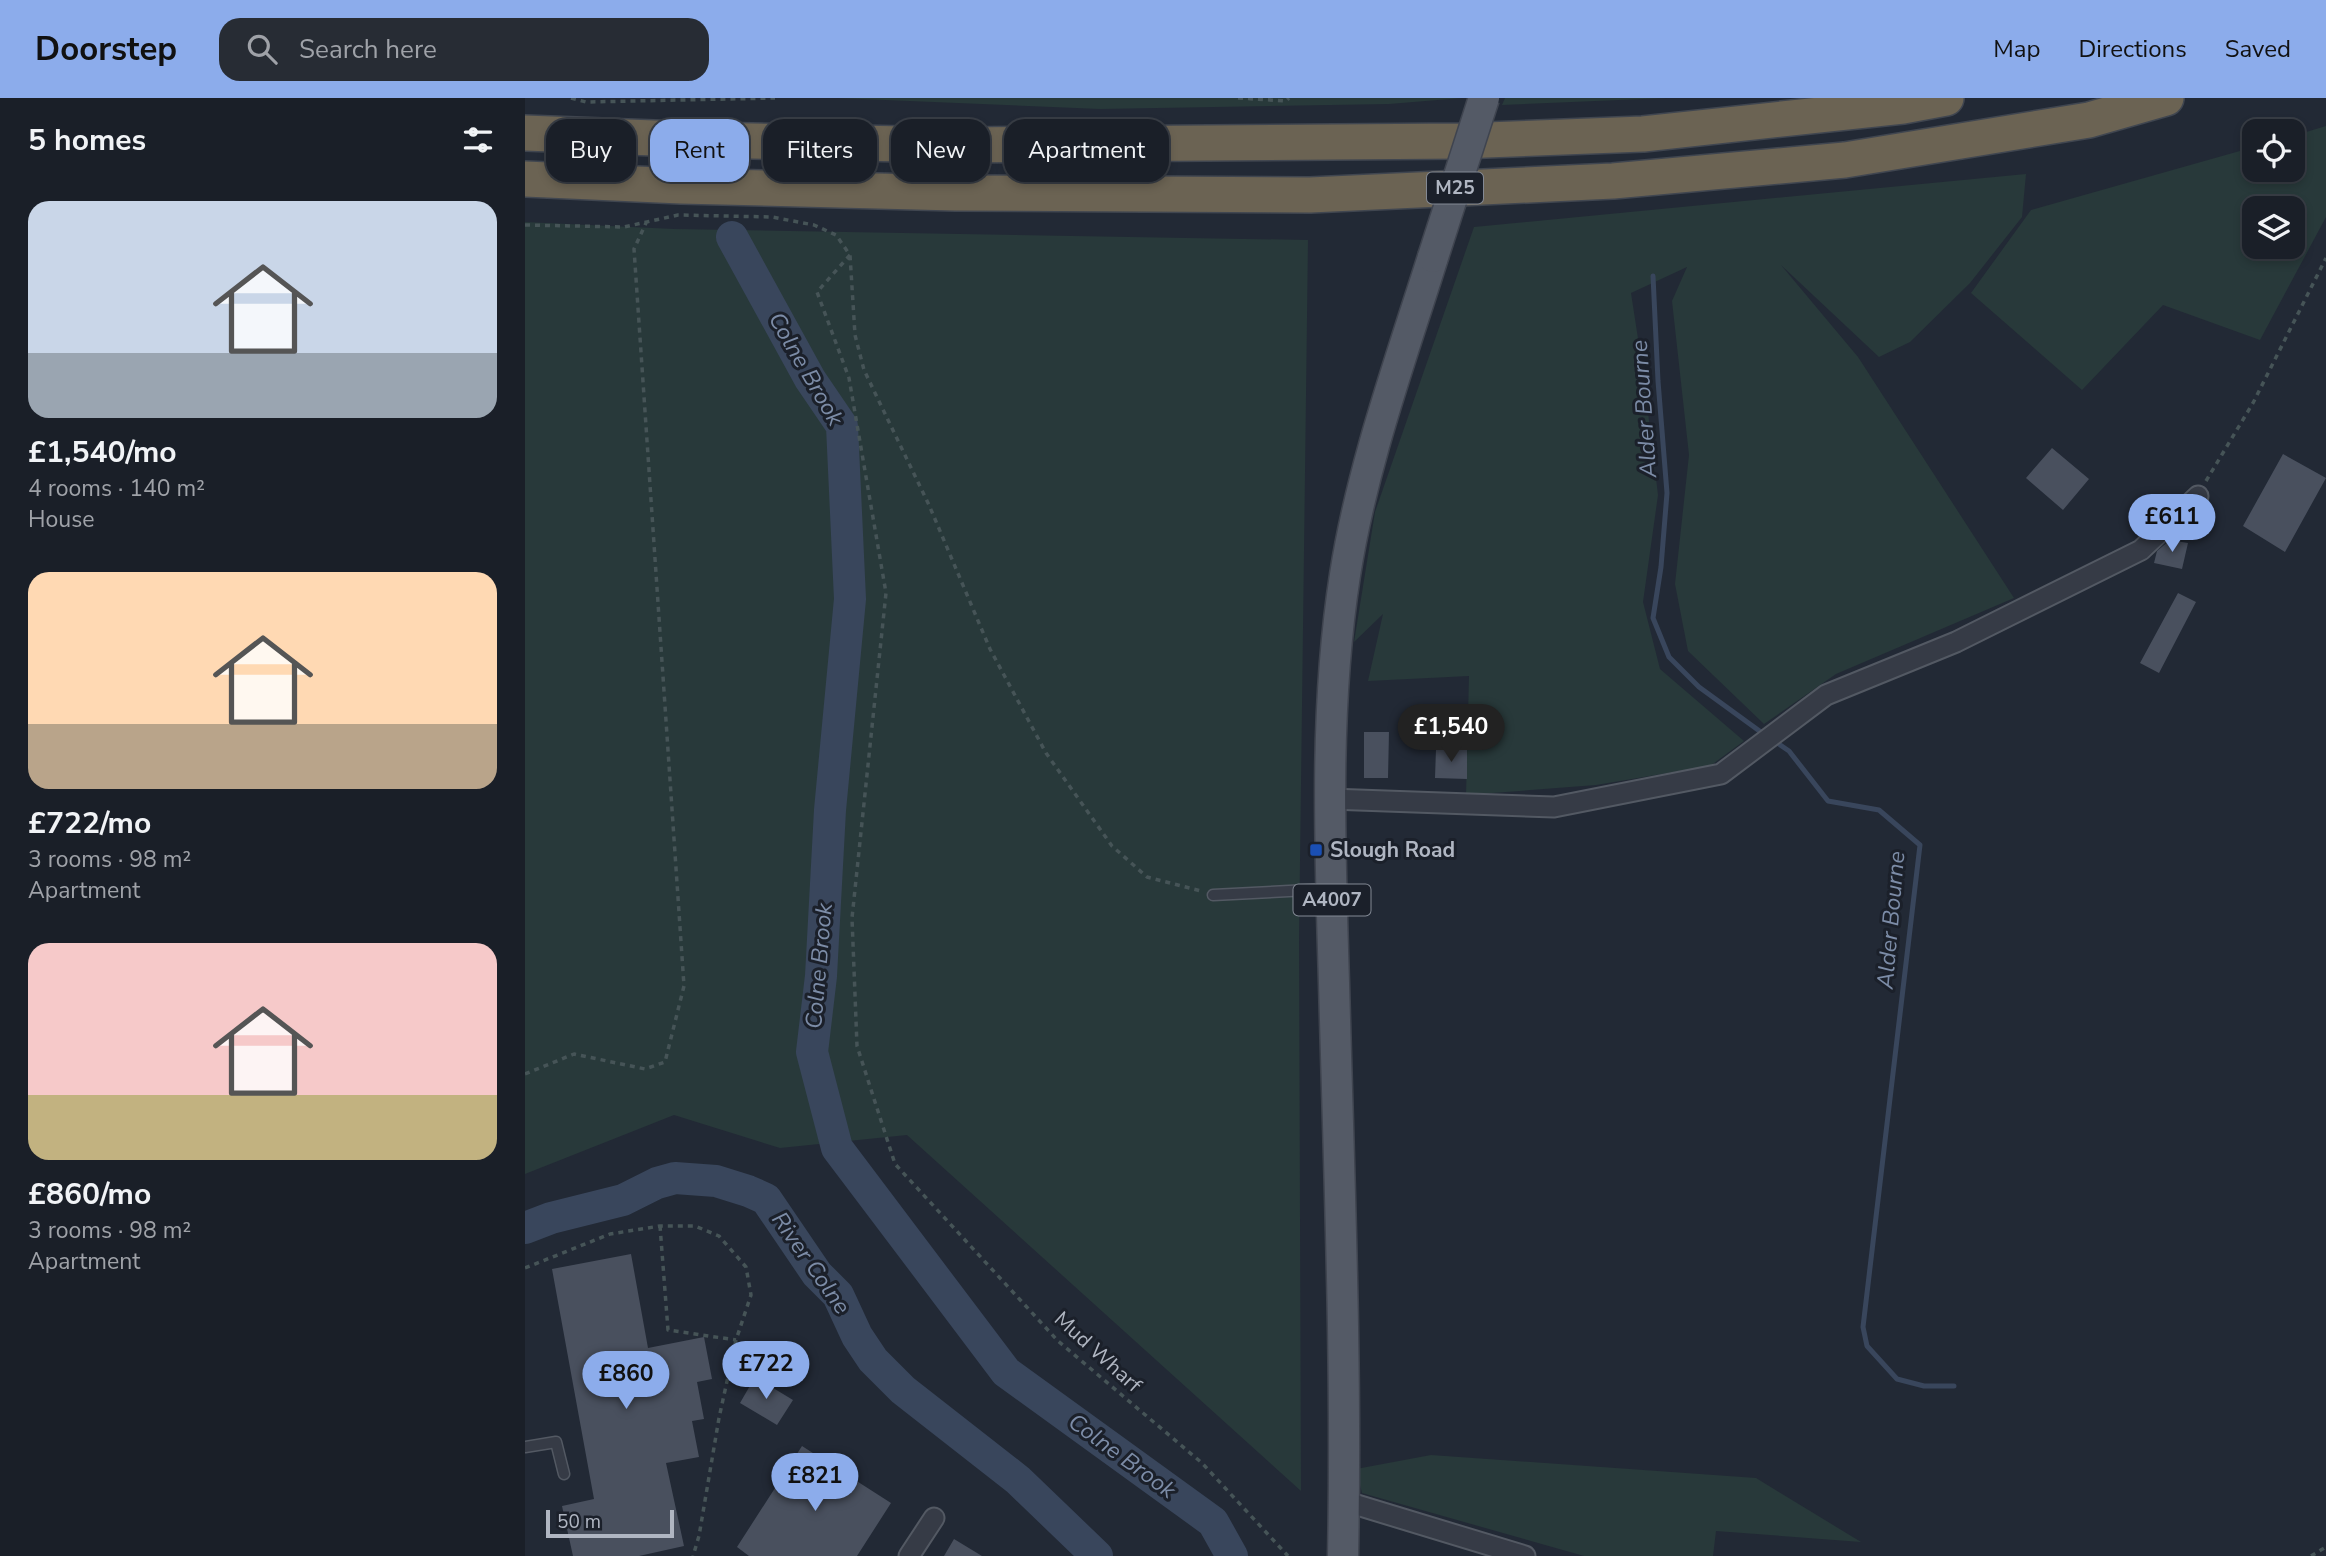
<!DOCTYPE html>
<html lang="en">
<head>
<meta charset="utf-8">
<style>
	:root { --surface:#1a1f28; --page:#272c34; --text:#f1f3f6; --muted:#9fa2a8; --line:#383d45; --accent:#8caceb }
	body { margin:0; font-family:"Nunito Sans",sans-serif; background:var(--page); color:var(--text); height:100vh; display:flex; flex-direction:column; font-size:26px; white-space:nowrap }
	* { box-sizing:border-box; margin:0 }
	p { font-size:23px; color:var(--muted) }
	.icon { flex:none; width:38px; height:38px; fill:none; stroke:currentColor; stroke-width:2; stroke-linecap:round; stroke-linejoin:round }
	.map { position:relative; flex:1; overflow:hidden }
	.panel { display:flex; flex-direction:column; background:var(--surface); width:525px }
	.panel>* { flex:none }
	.guide { position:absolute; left:21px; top:21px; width:665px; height:63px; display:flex; gap:14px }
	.controls { position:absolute; left:1717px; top:21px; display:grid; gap:14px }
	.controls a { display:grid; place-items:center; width:63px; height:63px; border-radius:14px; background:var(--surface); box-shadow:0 4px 10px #0003,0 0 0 2px var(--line); font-size:35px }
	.scale { position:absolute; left:21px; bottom:18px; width:128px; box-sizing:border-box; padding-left:7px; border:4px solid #b0b6c2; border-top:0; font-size:19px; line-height:24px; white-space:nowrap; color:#b0b6c2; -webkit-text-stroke:5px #1b202a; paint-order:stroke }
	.price { position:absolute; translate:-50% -60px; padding:0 16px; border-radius:24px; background:var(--accent); color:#111; font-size:23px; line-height:46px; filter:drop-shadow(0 2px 4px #0008) }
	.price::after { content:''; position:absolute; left:50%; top:42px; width:21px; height:16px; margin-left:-10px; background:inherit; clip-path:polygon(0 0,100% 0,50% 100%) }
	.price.selected { background:#222; color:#fff }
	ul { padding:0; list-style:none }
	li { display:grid; align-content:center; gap:14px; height:371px; padding:0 28px }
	li span { display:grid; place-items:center; height:217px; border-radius:21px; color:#555 }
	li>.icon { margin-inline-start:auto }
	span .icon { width:126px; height:126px; fill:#fffc; stroke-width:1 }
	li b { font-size:30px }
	h2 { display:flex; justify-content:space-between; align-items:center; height:84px; padding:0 28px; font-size:30px }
	.pill { padding:0 24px; border-radius:21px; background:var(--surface); box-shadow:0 4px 10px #0003,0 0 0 2px var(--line); font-size:24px; line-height:63px }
	.pill.selected { background:var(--accent); color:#111 }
	header { display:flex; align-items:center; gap:42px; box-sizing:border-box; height:98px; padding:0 35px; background:var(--accent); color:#111 }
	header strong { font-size:33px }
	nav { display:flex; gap:38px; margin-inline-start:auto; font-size:24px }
	.search { width:490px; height:63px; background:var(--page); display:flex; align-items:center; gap:18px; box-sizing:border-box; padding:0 24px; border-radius:21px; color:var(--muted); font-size:26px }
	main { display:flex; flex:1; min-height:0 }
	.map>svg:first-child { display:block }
	.green { fill:#28393a; fill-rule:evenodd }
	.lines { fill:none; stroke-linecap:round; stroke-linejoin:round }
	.stream { stroke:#39465c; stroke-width:5 }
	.river { stroke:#39465c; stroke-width:32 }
	.building { fill:#49505e }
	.service-casing { stroke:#535963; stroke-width:13 }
	.minor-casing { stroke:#535963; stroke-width:23 }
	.primary-casing { stroke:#3f444f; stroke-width:33 }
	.motorway-casing { stroke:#404650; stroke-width:38 }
	.path { stroke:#465457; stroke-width:3.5; stroke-dasharray:5 5; stroke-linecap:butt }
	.service { stroke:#363b46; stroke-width:10 }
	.minor { stroke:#363b46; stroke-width:19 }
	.primary { stroke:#545a66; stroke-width:30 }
	.motorway { stroke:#6b6353; stroke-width:35 }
	.primary-bridge-casing { stroke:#3f444f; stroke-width:33; stroke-linecap:butt }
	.primary-bridge { stroke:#545a66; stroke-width:30 }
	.transit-dot { fill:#1a4fb4; stroke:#1b202a; stroke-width:2.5 }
	.labels { text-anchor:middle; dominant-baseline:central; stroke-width:6; stroke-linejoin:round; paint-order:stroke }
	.shield { fill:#1b202a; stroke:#838994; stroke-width:2 }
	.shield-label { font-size:19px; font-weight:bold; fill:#b0b6c2 }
	.poi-label { font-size:21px; font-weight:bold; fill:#b0b6c2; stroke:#1b202a; text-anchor:start }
	.street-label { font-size:21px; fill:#b0b6c2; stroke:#1b202a }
	.water-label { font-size:23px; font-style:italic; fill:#7c8ca7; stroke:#1b202a }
</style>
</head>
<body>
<header>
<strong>Doorstep</strong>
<div class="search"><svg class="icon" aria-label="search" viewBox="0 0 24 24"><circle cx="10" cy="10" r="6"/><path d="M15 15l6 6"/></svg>Search here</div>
<nav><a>Map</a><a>Directions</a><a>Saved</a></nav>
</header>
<main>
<section class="panel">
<h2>5 homes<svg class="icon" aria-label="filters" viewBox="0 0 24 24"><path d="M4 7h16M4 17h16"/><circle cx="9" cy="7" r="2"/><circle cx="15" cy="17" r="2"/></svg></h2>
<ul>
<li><span style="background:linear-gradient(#c9d6e8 70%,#9aa5b1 0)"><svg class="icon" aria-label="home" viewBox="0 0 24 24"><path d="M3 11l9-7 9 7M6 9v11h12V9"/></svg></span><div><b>£1,540/mo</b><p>4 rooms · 140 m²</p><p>House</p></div></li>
<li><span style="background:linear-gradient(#ffd9b3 70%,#b9a48a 0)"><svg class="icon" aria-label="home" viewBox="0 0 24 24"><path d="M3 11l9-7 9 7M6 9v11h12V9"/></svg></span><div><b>£722/mo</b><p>3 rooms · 98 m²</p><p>Apartment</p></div></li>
<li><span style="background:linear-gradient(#f6c9c9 70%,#c2b280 0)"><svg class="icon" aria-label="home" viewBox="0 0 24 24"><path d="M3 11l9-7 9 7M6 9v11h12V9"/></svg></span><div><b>£860/mo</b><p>3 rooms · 98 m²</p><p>Apartment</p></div></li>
</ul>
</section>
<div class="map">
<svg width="1801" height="1458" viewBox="0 0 1801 1458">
	<rect width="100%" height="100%" fill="#222935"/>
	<path class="green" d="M 312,0 L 937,0 L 864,6 L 575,11 Z
		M 980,0 L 1142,0 L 977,7 Z
		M 1801,28 L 1801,119 L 1735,242 L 1638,207 L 1557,292 L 1446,195 L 1506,112 L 1729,49 L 1729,72 L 1768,72 L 1768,38 ZM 1729,110 L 1768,110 L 1768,149 L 1729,149 Z
		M 1501,76 L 1497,119 L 1445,185 L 1385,244 L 1354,259 L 1256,167 L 1333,259 L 1489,500 L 1311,576 L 1239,626 L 1163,553 L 1150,486 L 1164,357 L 1147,203 L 1162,169 L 1106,195 L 1118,273 L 1133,397 L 1118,504 L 1135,571 L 1219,643 L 1185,668 L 1071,687 L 941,697 L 944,578 L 843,583 L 858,516 L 829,544 L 850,414 L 949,129 Z
		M 0,124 L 149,131 L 783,142 L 774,842 L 776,1393 L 382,1037 L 255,1050 L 149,1017 L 0,1076 Z
		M 906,1357 L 1231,1380 L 1336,1444 L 1191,1433 L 1188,1458 L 1059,1458 L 837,1395 L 831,1371 Z"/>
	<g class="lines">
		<path class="stream" d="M 1128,178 L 1133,283 L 1142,395 L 1136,469 L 1128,520 L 1144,559 L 1174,589 L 1240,637
			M 1248,642 L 1264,653 L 1303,703 L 1354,712 L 1395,747 L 1338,1229 L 1342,1248 L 1372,1281 L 1399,1288 L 1429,1288"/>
		<path class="river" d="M 207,139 L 285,281 L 317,328 L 325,501 L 305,712 L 296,878 L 287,954 L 312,1050 L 481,1274 L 688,1424 L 707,1458
			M 0,1130 L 26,1120 L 98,1102 L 132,1085 L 150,1080 L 191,1083 L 223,1093 L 241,1101 L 292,1176 L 313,1197 L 332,1238 L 348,1262 L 378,1292 L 493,1382 L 572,1458"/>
	</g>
	<path class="building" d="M 1527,350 L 1564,381 L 1538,412 L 1501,380 Z
		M 1758,356 L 1801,380 L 1760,454 L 1718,428 Z
		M 1645,442 L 1663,445 L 1657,471 L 1629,465 L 1632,453 Z
		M 1653,495 L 1671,504 L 1634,575 L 1615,565 Z
		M 839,634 L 864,634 L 863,680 L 839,680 Z
		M 911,651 L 942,651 L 942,681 L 910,680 Z
		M 106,1156 L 123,1250 L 179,1239 L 187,1281 L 172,1284 L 179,1321 L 167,1323 L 174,1359 L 141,1365 L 159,1448 L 114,1458 L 48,1458 L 37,1408 L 69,1401 L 27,1171 Z
		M 230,1279 L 268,1302 L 252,1327 L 215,1305 Z
		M 277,1348 L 366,1405 L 332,1458 L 224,1458 L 212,1449 Z
		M 429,1441 L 457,1458 L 419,1458 Z"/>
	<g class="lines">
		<defs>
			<path id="service" d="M 688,797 L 802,791
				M 0,1349 L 31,1344 L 39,1376"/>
			<path id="minor" d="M 805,701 L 1029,709 L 1196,676 L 1301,597 L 1431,544 L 1616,452 L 1673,398
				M 819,1403 L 1000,1458
				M 384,1458 L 409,1420"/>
			<path id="primary" d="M 818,1458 C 822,1267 814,1076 809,885 C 805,749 799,611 820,477 C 837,368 875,264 908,159"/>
			<path id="motorway" d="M 0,35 L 180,42 L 433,47 L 935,43 L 1118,36 L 1378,8 L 1421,0
				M 0,81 L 156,88 L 430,95 L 785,97 L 1088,83 L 1320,62 L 1564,22 L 1641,0"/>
		</defs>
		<use href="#service" class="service-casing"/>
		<use href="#minor" class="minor-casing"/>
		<use href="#primary" class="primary-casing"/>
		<use href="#motorway" class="motorway-casing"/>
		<path class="path" d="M 46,0 L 61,4 L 250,0
			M 713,0 L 761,3 L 764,0
			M 0,127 L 99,129 L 153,117 L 247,119 L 289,127 L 311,137 L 325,157 L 330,237 L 339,272 L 404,407 L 465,551 L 521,655 L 587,748 L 622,779 L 676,793
			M 325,157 L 292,194 L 324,280 L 361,495 L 327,820 L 332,948 L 370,1066 L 533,1243 L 677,1365 L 763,1458
			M 1681,383 L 1728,305 L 1801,160
			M 0,976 L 49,956 L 120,971 L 140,964 L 159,888 L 109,151 L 121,125
			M 135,1128 L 143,1232 L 211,1242
			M 0,1170 L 85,1136 L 135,1128 L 170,1128 L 194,1138 L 221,1169 L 226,1197 L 211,1242 L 194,1320 L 174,1438 L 168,1458
			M 1786,1458 L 1801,1449"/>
		<use href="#service" class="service"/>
		<use href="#minor" class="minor"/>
		<use href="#primary" class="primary"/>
		<use href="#motorway" class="motorway"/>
		<defs>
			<path id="primary-bridge" d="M 908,159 L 959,0"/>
		</defs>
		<use href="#primary-bridge" class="primary-bridge-casing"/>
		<use href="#primary-bridge" class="primary-bridge"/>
	</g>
	<rect class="transit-dot" x="784" y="745" width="14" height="14" rx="3.5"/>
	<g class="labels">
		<g class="shield">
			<rect x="902" y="74.5" width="56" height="31" rx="5"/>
			<rect x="768.5" y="786.5" width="77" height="31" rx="5"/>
		</g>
		<g class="shield-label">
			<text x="930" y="90">M25</text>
			<text x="807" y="802">A4007</text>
		</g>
		<g class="poi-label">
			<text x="805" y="752">Slough Road</text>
		</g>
		<g class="street-label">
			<text transform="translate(573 1254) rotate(42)">Mud Wharf</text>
		</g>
		<g class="water-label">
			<text transform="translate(281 271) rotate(60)">Colne Brook</text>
			<text transform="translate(1119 311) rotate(-94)">Alder Bourne</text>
			<text transform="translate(1366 822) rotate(-85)">Alder Bourne</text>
			<text transform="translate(294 868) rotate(-85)">Colne Brook</text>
			<text transform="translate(286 1165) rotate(55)">River Colne</text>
			<text transform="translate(597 1358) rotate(36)">Colne Brook</text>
		</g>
	</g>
</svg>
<div class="controls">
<a><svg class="icon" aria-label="locate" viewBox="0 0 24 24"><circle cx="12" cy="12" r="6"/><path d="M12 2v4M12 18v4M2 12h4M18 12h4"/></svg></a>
<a><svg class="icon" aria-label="layers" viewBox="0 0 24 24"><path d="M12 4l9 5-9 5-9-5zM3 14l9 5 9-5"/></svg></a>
</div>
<div class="scale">50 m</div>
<b class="price" style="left:1647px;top:456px">£611</b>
<b class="price selected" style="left:926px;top:666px">£1,540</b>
<b class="price" style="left:241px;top:1303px">£722</b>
<b class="price" style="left:101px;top:1313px">£860</b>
<b class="price" style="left:290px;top:1415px">£821</b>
<div class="guide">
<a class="pill">Buy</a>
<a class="pill selected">Rent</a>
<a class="pill">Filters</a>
<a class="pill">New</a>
<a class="pill">Apartment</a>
</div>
</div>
</main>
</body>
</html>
